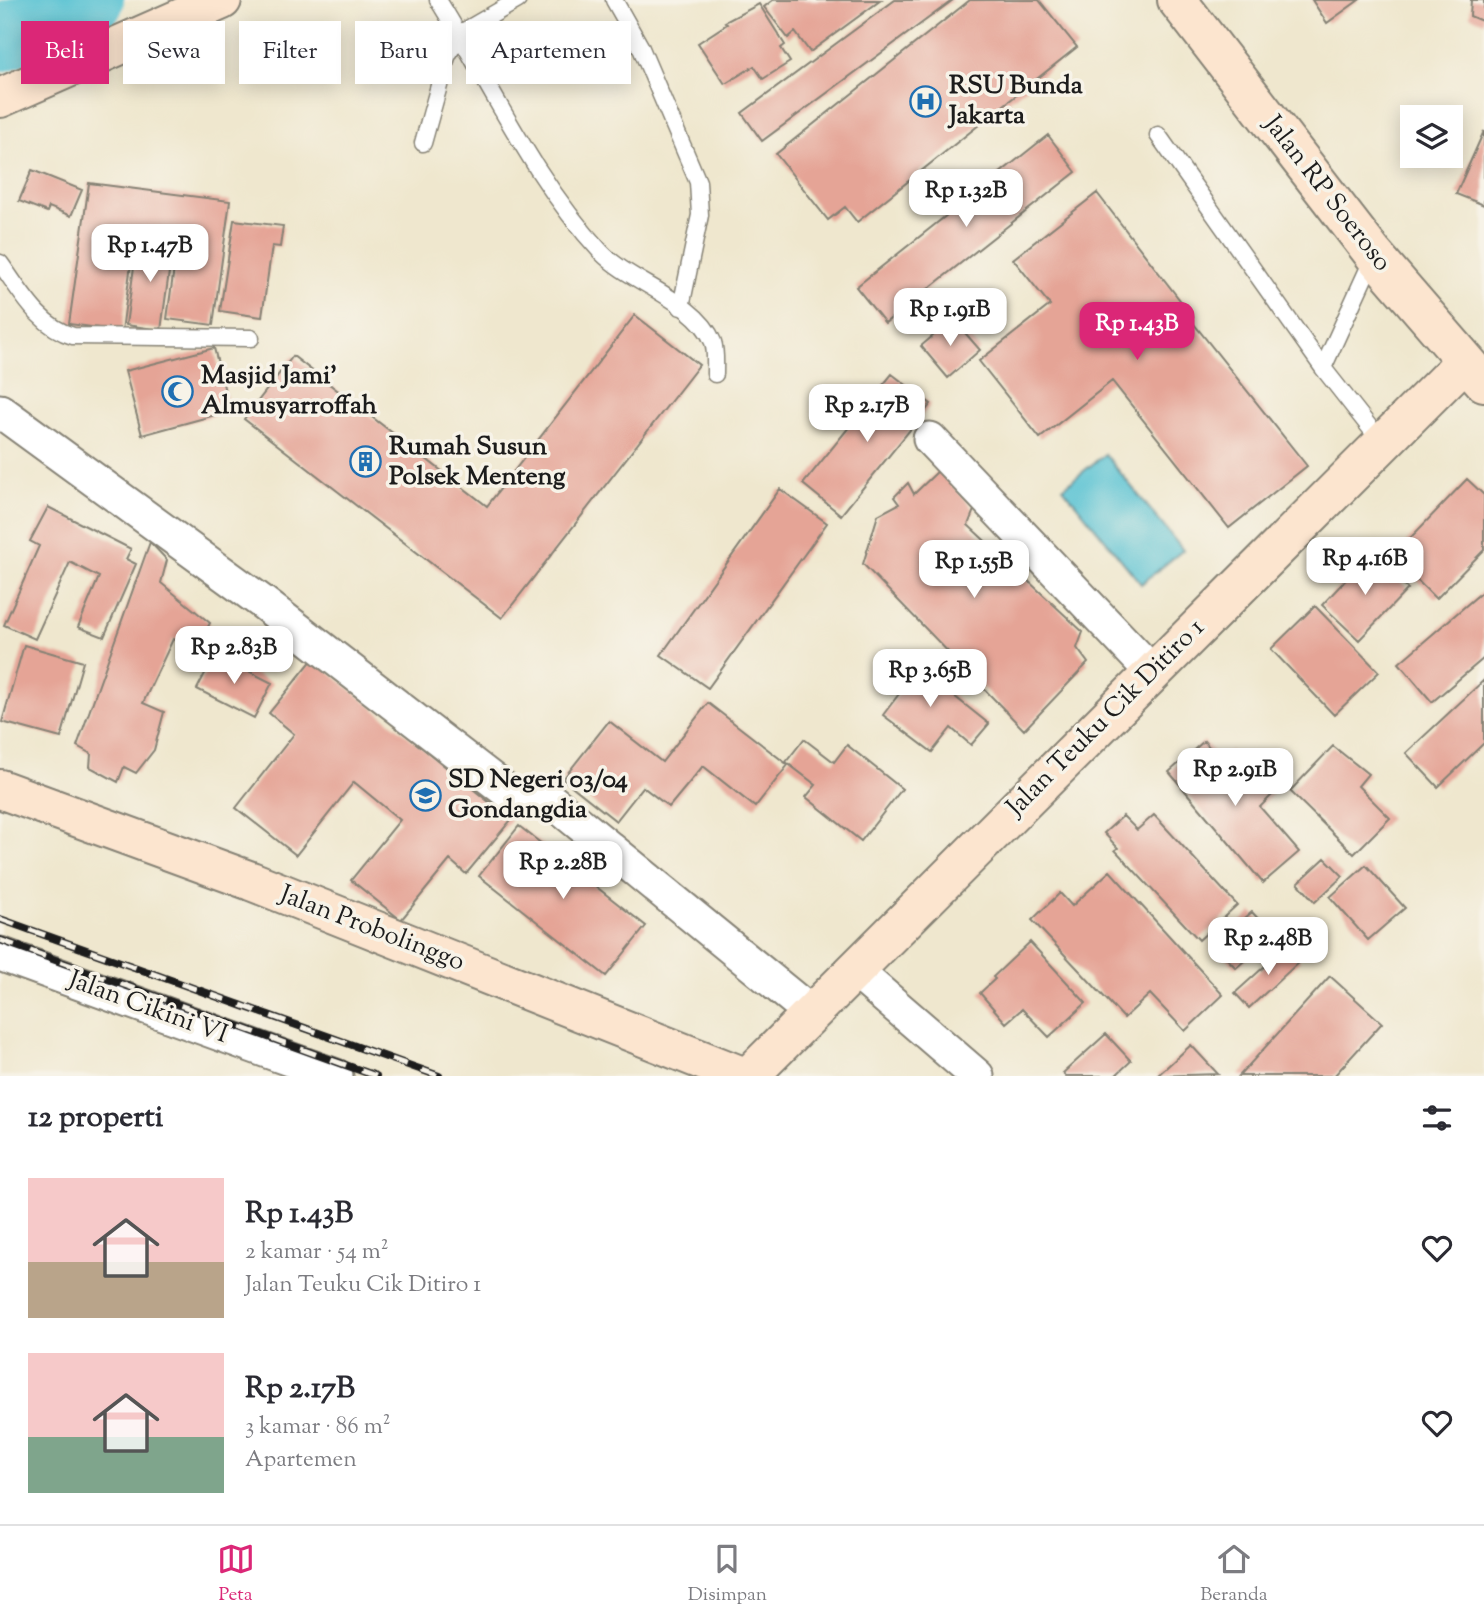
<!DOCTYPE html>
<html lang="id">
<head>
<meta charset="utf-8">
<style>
	:root { --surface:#fff; --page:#f7f7f7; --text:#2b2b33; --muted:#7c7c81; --line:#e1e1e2; --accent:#db2777 }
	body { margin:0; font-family:"Sorts Mill Goudy",serif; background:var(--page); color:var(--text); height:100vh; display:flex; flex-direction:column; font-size:26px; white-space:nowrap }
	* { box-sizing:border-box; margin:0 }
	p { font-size:23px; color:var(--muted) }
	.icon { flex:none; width:38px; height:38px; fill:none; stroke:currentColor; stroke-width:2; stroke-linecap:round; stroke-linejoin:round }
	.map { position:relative; height:1076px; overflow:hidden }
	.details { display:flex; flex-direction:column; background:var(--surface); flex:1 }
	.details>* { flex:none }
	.guide { position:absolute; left:21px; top:21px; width:700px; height:63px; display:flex; gap:14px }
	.controls { position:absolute; left:1400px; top:105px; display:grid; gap:14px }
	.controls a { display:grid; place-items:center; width:63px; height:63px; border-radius:0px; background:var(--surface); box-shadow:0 4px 18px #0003; font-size:35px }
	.price { position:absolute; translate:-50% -60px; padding:0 16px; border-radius:14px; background:#fff; color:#222; font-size:23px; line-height:46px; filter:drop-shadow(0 2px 4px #0008) }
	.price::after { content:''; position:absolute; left:50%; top:42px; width:21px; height:16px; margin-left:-10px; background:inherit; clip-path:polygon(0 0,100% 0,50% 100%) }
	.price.current { background:var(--accent); color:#fff }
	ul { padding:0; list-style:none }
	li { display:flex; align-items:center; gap:21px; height:175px; padding:0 28px }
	li span { display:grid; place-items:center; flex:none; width:196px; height:140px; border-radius:0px; color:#555 }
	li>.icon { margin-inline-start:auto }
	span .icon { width:84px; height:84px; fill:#fffc; stroke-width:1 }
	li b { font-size:30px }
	h2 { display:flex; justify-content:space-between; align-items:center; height:84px; padding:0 28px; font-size:30px }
	.chip { padding:0 24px; border-radius:0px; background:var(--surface); box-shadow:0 4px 18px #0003; font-size:24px; line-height:63px }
	.chip.current { background:var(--accent); color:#fff }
	.dock { display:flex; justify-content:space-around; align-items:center; height:98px; border-top:2px solid var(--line); background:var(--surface); font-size:19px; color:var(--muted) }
	.dock a { display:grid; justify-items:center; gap:4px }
	.dock .current { color:var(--accent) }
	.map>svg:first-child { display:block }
	.water { fill:#58c2d3; stroke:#3a6f78; stroke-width:2 }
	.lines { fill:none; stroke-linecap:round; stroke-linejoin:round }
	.river { stroke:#58c2d3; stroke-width:68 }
	.building { fill:#e5a496 }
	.lane-casing { stroke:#868275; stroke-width:19 }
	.street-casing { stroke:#868275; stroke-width:37 }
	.secondary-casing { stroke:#868275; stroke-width:42 }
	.lane { stroke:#fff; stroke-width:16 }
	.street { stroke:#fff; stroke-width:33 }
	.secondary { stroke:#fce5cf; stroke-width:38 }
	.rail-casing { stroke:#1c1c1c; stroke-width:8 }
	.rail { stroke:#f7f3e8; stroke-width:5; stroke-dasharray:16; stroke-linecap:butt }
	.labels { text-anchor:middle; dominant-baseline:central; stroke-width:7; stroke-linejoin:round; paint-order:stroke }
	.poi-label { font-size:26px; font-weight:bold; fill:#1c1c1c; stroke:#f7f3e8; text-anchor:start }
	.street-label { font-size:26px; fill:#1c1c1c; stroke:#f7f3e8 }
</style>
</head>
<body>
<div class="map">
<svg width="1484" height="1076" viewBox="0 0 1484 1076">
	<rect width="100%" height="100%" fill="#f7f3e8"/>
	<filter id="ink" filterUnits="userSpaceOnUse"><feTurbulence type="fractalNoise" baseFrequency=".0143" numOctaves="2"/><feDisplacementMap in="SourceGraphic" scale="14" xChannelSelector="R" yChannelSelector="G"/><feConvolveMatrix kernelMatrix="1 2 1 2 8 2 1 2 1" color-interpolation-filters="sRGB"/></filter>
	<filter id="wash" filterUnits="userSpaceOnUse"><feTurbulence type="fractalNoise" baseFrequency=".00686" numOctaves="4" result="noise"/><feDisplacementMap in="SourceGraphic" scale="28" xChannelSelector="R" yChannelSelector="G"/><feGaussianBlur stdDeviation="1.57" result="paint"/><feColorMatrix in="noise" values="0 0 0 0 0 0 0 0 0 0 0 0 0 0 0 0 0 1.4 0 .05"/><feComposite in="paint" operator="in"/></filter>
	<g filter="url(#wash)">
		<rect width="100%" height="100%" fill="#efe7ce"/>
		<path class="water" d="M 1105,454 L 1183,550 L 1141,584 L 1063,488 Z"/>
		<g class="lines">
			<path class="river" d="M 0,38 L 90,0"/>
		</g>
		<g id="blocks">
			<path class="building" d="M 773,0 L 881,0 L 810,52 L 795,32 L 788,38 L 764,7 Z
				M 895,0 L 953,0 L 762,141 L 742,113 Z
				M 970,0 L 1039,0 L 1077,47 L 857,222 L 845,207 L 828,220 L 776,154 Z
				M 1312,0 L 1359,0 L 1327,23 Z
				M 1471,0 L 1484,0 L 1484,22 L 1470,16 Z
				M 759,4 L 785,45 L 781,48 L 790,62 L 763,79 L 754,66 L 725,84 L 698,43 L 727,24 L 725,22 Z
				M 1484,131 L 1484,205 L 1456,194 Z
				M 1048,135 L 1076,172 L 885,323 L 856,287 Z
				M 32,170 L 82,190 L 71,216 L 49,207 L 47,212 L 19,201 Z
				M 89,183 L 230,201 L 213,325 L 167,319 L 178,239 L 135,234 L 122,331 L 69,324 Z
				M 1097,193 L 1193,317 L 1190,319 L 1307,466 L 1229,528 L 1112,381 L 1040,438 L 979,361 L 1050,305 L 1013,259 Z
				M 234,220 L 283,226 L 280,247 L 272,246 L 262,317 L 220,311 Z
				M 138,238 L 173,243 L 161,330 L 126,325 Z
				M 635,315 L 699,365 L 502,618 L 244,419 L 293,356 L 487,506 Z
				M 953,319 L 980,350 L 948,378 L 921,346 Z
				M 214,348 L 230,411 L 142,435 L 125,371 Z
				M 892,374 L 931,404 L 841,515 L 803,484 Z
				M 939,470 L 974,510 L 968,525 L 1083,632 L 1077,648 L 1088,663 L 1024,730 L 863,564 L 878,515 L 899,504 L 894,497 L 908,483 L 914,494 Z
				M 1467,479 L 1484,495 L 1484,550 L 1436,599 L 1393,556 Z
				M 780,489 L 827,523 L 708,688 L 661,655 Z
				M 48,507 L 131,549 L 126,559 L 136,564 L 104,637 L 78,627 L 99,577 L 70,562 L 35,639 L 4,625 L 39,546 L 30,541 Z
				M 150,542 L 167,560 L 161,583 L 210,623 L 196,650 L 173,639 L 143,703 L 164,712 L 154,750 L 136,773 L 124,767 L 118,782 L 90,767 L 91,754 L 77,746 Z
				M 1370,554 L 1408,589 L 1359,640 L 1322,605 Z
				M 1483,591 L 1484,658 L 1432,702 L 1399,663 Z
				M 1315,606 L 1379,672 L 1334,715 L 1271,649 Z
				M 24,645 L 83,662 L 61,738 L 2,722 Z
				M 215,654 L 272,683 L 254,718 L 197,689 Z
				M 904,656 L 989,724 L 971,745 L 951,728 L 932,752 L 883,715 L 902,690 L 887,678 Z
				M 313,659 L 511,820 L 466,874 L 450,860 L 401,920 L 351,880 L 400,820 L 354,782 L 296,855 L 236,808 L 294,734 L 269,713 Z
				M 1484,680 L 1484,743 L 1438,787 L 1406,753 Z
				M 708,703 L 788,765 L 755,807 L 703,766 L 669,807 L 643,787 L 616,821 L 563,779 L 609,721 L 662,762 Z
				M 804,739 L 834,762 L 847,745 L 902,789 L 861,841 L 806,797 L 816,785 L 786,762 Z
				M 1204,741 L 1220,760 L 1230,750 L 1272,795 L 1260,807 L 1299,852 L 1263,883 L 1169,772 Z
				M 1333,746 L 1368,774 L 1358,786 L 1390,818 L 1354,854 L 1290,791 Z
				M 1154,815 L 1237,905 L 1199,940 L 1115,850 L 1118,848 L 1104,833 L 1123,816 L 1137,830 Z
				M 519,826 L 646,926 L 606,976 L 479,876 Z
				M 1325,858 L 1343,876 L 1315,902 L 1298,883 Z
				M 1366,865 L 1405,908 L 1368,940 L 1330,897 Z
				M 1110,871 L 1223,995 L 1185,1031 L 1150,994 L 1124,1018 L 1032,920 L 1060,893 L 1072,906 Z
				M 1252,912 L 1273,935 L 1236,968 L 1214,945 Z
				M 1030,942 L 1086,1003 L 1049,1037 L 1022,1009 L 1006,1023 L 980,993 L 995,979 L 993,977 Z
				M 1287,946 L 1300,961 L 1249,1008 L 1235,993 Z
				M 1330,976 L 1382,1023 L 1334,1076 L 1239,1076 Z
				M 1106,1034 L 1131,1061 L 1115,1076 L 1066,1076 L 1063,1073 Z
				M 1191,1045 L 1218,1074 L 1157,1076 Z"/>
		</g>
	</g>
	<g filter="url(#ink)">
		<use href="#blocks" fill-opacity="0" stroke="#868275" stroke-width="2"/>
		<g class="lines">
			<defs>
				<path id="lane" d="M 438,0 C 490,83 533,179 601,252 C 629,282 697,301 713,342 C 716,351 715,364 715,374
					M 614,0 L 640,46 L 698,182 L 700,215 L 681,307
					M 1158,135 L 1323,368 L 1382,443
					M 423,143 L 447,57 L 459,34 L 518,0
					M 0,263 C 20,290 39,327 73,336 L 251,338
					M 1323,368 L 1374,256"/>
				<path id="street" d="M 0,411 L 262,602 L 521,802 L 548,798 L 810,1012
					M 930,439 L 1152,672
					M 0,954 L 336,1076
					M 853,969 L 977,1076"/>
				<path id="secondary" d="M 1177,0 L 1374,255 L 1484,382
					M 0,98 L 222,0
					M 0,789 L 251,881 L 742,1076
					M 749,1076 L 1464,362"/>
			</defs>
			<use href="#lane" class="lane-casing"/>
			<use href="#street" class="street-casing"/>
			<use href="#secondary" class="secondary-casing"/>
			<use href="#lane" class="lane"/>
			<use href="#street" class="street"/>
			<use href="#secondary" class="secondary"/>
			<defs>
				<path id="rail" d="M 0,919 L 439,1076
					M 0,940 L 376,1076"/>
			</defs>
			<use href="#rail" class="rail-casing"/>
			<use href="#rail" class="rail"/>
		</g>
	</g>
	<defs>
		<symbol id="hospital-ring" viewBox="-11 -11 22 22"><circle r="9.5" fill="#f7f3e8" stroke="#1f6fb2" stroke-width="1.5"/><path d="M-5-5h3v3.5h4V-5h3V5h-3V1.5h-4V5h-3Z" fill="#1f6fb2"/></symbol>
		<symbol id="mosque-ring" viewBox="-11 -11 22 22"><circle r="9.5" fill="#f7f3e8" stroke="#1f6fb2" stroke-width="1.5"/><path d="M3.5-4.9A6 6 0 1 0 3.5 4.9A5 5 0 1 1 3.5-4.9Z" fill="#1f6fb2"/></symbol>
		<symbol id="building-ring" viewBox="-11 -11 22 22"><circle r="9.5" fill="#f7f3e8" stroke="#1f6fb2" stroke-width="1.5"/><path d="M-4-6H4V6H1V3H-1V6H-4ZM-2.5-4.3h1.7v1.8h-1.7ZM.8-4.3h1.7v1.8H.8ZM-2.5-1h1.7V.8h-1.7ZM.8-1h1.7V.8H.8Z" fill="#1f6fb2"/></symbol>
		<symbol id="school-ring" viewBox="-11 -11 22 22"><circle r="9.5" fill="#f7f3e8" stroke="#1f6fb2" stroke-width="1.5"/><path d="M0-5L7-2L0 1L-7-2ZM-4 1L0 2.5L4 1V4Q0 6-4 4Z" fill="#1f6fb2"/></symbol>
	</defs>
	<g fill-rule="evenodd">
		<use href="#hospital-ring" x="908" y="84" width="35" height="35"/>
		<use href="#mosque-ring" x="160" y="374" width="35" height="35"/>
		<use href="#building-ring" x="348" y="444" width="35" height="35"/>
		<use href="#school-ring" x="408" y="778" width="35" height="35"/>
	</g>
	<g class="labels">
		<g class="poi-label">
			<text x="949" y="86">RSU Bunda<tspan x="949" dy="30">Jakarta</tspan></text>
			<text x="201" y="376">Masjid Jami'<tspan x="201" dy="30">Almusyarroffah</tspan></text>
			<text x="389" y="447">Rumah Susun<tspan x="389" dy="30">Polsek Menteng</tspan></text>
			<text x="448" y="780">SD Negeri 03/04<tspan x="448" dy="30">Gondangdia</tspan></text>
		</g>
		<g class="street-label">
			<text transform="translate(1327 194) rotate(52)">Jalan RP Soeroso</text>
			<text transform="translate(1106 718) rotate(-45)">Jalan Teuku Cik Ditiro 1</text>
			<text transform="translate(372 929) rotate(21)">Jalan Probolinggo</text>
			<text transform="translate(148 1008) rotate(20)">Jalan Cikini VI</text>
		</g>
	</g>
</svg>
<div class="controls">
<a><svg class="icon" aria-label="layers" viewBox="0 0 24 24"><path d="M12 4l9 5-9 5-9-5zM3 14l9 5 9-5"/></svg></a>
</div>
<b class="price" style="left:966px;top:229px">Rp 1.32B</b>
<b class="price" style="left:150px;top:284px">Rp 1.47B</b>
<b class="price" style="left:950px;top:348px">Rp 1.91B</b>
<b class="price current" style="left:1137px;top:362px">Rp 1.43B</b>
<b class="price" style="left:867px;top:444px">Rp 2.17B</b>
<b class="price" style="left:1365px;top:597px">Rp 4.16B</b>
<b class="price" style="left:974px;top:600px">Rp 1.55B</b>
<b class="price" style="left:234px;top:686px">Rp 2.83B</b>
<b class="price" style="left:930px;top:709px">Rp 3.65B</b>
<b class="price" style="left:1235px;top:808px">Rp 2.91B</b>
<b class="price" style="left:563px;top:901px">Rp 2.28B</b>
<b class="price" style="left:1268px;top:977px">Rp 2.48B</b>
<div class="guide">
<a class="chip current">Beli</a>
<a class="chip">Sewa</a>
<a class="chip">Filter</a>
<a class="chip">Baru</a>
<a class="chip">Apartemen</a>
</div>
</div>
<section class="details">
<h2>12 properti<svg class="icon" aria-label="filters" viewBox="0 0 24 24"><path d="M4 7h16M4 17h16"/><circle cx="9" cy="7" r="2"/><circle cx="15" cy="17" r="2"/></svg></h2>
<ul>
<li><span style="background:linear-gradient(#f6c9c9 60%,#b9a48a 0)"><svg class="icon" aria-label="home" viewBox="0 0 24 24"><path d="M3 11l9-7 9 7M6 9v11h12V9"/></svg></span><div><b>Rp 1.43B</b><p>2 kamar · 54 m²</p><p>Jalan Teuku Cik Ditiro 1</p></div><svg class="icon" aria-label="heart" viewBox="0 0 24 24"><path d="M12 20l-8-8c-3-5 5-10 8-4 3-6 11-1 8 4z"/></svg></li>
<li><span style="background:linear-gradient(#f6c9c9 60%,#7fa58c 0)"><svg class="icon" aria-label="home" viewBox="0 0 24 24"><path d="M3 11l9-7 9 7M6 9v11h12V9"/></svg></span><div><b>Rp 2.17B</b><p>3 kamar · 86 m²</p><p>Apartemen</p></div><svg class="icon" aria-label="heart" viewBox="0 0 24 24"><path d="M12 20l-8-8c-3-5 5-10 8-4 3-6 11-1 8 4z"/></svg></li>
</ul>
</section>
<nav class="dock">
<a class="current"><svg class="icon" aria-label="map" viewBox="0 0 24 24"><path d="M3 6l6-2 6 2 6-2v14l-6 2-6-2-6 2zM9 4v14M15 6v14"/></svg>Peta</a>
<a><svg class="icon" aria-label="saved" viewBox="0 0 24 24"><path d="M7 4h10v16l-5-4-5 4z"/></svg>Disimpan</a>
<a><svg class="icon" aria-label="home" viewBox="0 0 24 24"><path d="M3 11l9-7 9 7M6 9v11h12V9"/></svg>Beranda</a>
</nav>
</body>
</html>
